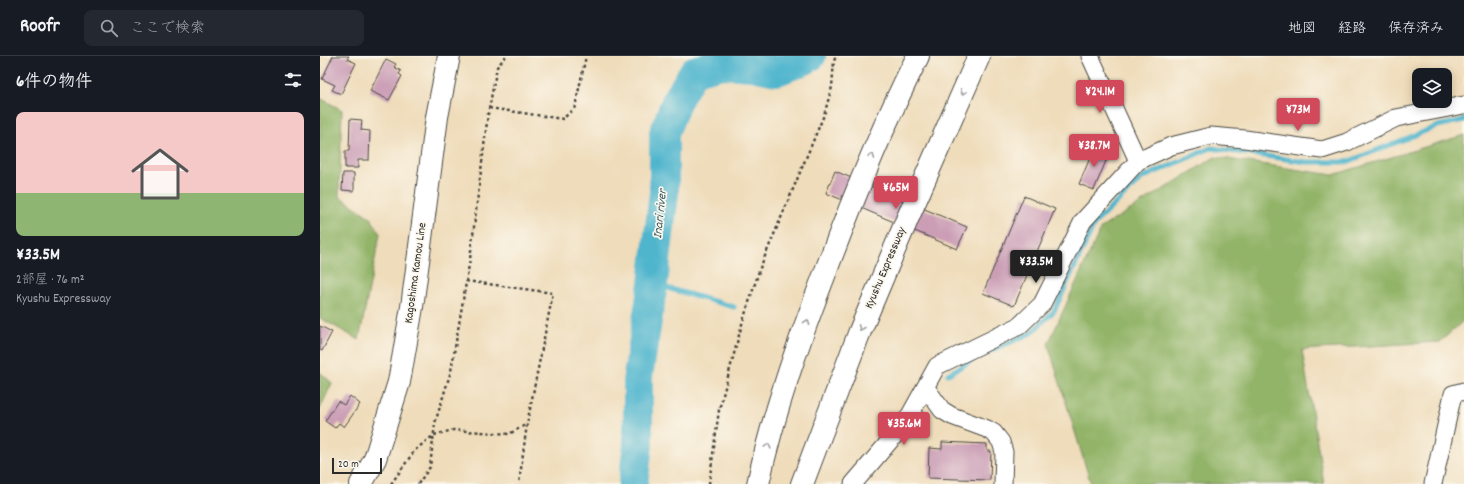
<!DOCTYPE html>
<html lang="ja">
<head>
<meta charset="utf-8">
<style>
	:root { --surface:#171b24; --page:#242831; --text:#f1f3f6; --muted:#9ea1a6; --line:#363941; --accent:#d1495b }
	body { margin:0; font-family:Dekko,"Klee One",sans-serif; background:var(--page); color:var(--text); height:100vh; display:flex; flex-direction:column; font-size:15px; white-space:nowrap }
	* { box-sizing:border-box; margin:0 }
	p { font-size:13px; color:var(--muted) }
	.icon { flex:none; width:22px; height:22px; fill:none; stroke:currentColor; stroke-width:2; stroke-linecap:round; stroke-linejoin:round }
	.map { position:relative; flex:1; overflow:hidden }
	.panel { display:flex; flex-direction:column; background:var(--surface); width:320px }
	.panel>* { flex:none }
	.buttons { position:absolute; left:1092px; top:12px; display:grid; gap:8px }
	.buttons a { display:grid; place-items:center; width:40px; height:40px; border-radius:8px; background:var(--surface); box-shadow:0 2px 10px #0003; font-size:20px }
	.scale { position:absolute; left:12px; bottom:10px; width:50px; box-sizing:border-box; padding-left:4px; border:2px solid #2b2b2b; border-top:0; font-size:11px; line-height:14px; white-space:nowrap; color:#2b2b2b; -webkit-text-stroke:3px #fbf7ec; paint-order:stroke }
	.price { position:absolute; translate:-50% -34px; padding:0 9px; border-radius:4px; background:var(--accent); color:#fff; font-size:13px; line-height:26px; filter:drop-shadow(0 1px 2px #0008) }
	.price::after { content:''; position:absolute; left:50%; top:24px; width:12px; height:9px; margin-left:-6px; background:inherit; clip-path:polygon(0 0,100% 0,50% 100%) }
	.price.active { background:#222; color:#fff }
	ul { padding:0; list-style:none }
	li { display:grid; align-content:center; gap:8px; height:212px; padding:0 16px }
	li+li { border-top:1px solid var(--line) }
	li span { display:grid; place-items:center; height:124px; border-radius:8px; color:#555 }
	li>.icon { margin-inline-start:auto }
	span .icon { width:72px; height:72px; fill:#fffc; stroke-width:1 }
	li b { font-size:17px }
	h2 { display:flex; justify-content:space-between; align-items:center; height:48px; padding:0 16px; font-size:17px }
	header { display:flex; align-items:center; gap:24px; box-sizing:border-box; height:56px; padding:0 20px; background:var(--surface); border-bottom:1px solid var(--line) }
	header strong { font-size:19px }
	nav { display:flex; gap:22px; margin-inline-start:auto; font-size:14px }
	.search { width:280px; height:36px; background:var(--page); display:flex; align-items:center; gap:10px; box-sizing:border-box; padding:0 14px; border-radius:8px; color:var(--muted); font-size:15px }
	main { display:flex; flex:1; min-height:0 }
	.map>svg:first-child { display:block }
	.forest { fill:#92b467; stroke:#5e7049 }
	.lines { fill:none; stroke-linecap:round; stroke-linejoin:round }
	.stream { stroke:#4fb5cd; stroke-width:5 }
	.river { stroke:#4fb5cd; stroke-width:30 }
	.building { fill:#cb9eb6 }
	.minor-casing { stroke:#484640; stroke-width:19 }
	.primary-casing { stroke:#484640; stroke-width:24 }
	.motorway-casing { stroke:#484640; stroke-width:24 }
	.path { stroke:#484640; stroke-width:2.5; stroke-dasharray:3 3; stroke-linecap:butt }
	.minor { stroke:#fff; stroke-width:17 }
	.primary { stroke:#fff; stroke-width:22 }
	.motorway { stroke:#fff; stroke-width:22 }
	.oneway { stroke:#a0a0a0 }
	.labels { text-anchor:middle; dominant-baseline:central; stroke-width:3.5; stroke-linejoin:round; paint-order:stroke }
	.street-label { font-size:12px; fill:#2b2b2b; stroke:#fbf7ec }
	.water-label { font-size:13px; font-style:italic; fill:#385b64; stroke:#fbf7ec }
</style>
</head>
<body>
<header>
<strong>Roofr</strong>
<div class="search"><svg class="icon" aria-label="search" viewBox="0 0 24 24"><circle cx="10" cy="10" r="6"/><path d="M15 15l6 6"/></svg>ここで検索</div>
<nav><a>地図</a><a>経路</a><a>保存済み</a></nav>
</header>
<main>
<section class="panel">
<h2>6件の物件<svg class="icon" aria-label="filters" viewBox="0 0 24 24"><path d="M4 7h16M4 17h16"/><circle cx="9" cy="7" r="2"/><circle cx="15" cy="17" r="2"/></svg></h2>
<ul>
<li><span style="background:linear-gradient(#f6c9c9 65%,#8fb573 0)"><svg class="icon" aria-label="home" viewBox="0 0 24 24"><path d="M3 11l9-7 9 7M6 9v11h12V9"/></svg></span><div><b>¥33.5M</b><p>2部屋 · 76 m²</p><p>Kyushu Expressway</p></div></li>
</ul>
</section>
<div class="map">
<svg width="1144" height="428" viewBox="0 0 1144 428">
	<rect width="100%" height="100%" fill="#fbf7ec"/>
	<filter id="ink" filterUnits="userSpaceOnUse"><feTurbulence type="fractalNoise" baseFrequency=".025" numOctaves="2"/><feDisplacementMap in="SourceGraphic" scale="8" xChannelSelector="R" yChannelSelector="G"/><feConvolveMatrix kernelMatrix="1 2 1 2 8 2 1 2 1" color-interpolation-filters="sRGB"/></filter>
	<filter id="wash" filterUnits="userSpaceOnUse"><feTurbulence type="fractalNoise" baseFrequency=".012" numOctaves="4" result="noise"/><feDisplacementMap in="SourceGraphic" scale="16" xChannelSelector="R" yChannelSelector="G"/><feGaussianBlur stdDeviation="0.9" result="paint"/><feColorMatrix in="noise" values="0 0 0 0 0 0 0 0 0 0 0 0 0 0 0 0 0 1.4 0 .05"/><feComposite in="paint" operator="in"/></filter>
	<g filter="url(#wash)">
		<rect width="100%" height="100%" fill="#efdcba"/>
		<path class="forest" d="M 0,42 L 22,54 L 19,140 L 51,162 L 60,178 L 39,284 L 0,262 Z
			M 1144,79 L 1144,264 L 1120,286 L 982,294 L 1004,428 L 771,428 L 728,288 L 781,172 L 895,101 L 1013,119 Z
			M 0,316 L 12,327 L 0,353 Z"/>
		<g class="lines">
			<path class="stream" d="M 333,228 L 414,251
				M 628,318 L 661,299 L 711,277 L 734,255 L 775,167 L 822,122 L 891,92 L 986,106 L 1027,106 L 1118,70 L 1144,64"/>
			<path class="river" d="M 313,428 L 318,389 L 318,320 L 333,228 L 344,137 L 344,77 L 356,46 L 374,15 L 402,8 L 433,10 L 457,15 L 485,4 L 491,0"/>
		</g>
		<g id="blocks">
			<path class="building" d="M 13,0 L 29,0 L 27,3 L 36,7 L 21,38 L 12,34 L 15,29 L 2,23 Z
				M 66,3 L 76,8 L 74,11 L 81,15 L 79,18 L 82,20 L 69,44 L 50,35 Z
				M 30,63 L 42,64 L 41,74 L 50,75 L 49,104 L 38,104 L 38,112 L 25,112 L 25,95 L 29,95 Z
				M 775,90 L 790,95 L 774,134 L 759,128 Z
				M 515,115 L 647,171 L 637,193 L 506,137 Z
				M 23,117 L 34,117 L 34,135 L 22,134 Z
				M 704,140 L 735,153 L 694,250 L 663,237 Z
				M 0,270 L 12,276 L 2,295 L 0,294 Z
				M 30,340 L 40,348 L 24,371 L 19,367 L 15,372 L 5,365 L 18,345 L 24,349 Z
				M 622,386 L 667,388 L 667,395 L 671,395 L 670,424 L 608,422 L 609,392 L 622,393 Z"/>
		</g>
	</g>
	<g filter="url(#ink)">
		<use href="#blocks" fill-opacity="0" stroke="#484640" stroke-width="1"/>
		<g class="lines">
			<defs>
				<path id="minor" d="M 770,0 L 818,105
					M 606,332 L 622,354 L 632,360 L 667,373 L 674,377 L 681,386 L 684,396 L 683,428
					M 533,428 L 586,366 L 617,310 L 699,270 L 722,248 L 763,165 L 818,105 L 851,90 L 891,80 L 925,83 L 1002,94 L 1027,86 L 1076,62 L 1144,49
					M 1113,428 L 1133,338 L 1144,335"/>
				<path id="primary" d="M 41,428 L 55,403 L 79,326 L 92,251 L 117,61 L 129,0"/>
				<path id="motorway" d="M 438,428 C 454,354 480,282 507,212 C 534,140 563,69 598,0
					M 482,428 L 540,275 L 589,159 L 659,0"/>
			</defs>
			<use href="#minor" class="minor-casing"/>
			<use href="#primary" class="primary-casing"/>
			<use href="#motorway" class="motorway-casing"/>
			<path class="path" d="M 169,52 L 243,63 L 255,51 L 266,0
				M 146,225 L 233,237 L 207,368 L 199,428
				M 71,428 L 95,394 L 114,379 L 133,374 L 189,378 L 207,368
				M 98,428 L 110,411 L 115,367 L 131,315 L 150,203 L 168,58 L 177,11 L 186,0
				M 389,428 L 399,354 L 422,268 L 440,212 L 504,59 L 512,31 L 514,5 L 516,0"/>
			<use href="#minor" class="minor"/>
			<use href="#primary" class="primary"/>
			<use href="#motorway" class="motorway"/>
		</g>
		<defs><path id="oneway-chevron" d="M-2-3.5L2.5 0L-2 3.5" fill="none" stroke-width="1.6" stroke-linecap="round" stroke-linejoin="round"/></defs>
		<g class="oneway">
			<use href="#oneway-chevron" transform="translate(643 36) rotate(114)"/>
			<use href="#oneway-chevron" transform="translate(552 100) rotate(-66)"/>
			<use href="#oneway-chevron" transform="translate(487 266) rotate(-71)"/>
			<use href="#oneway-chevron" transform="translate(541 272) rotate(112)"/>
			<use href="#oneway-chevron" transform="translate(448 390) rotate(-75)"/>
		</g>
	</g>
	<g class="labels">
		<g class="street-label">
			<text transform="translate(566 212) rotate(-67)">Kyushu Expressway</text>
			<text transform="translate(96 217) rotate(-82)">Kagoshima Kamou Line</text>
		</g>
		<g class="water-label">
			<text transform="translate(341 158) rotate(-84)">Inari river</text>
		</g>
	</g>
</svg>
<div class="buttons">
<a><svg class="icon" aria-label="layers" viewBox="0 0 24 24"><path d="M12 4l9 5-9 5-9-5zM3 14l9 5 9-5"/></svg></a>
</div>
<div class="scale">20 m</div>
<b class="price" style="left:780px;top:58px">¥24.1M</b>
<b class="price" style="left:978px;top:76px">¥73M</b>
<b class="price" style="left:774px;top:112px">¥38.7M</b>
<b class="price" style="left:576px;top:154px">¥65M</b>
<b class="price active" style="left:716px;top:228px">¥33.5M</b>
<b class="price" style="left:584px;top:390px">¥35.6M</b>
</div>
</main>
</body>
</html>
